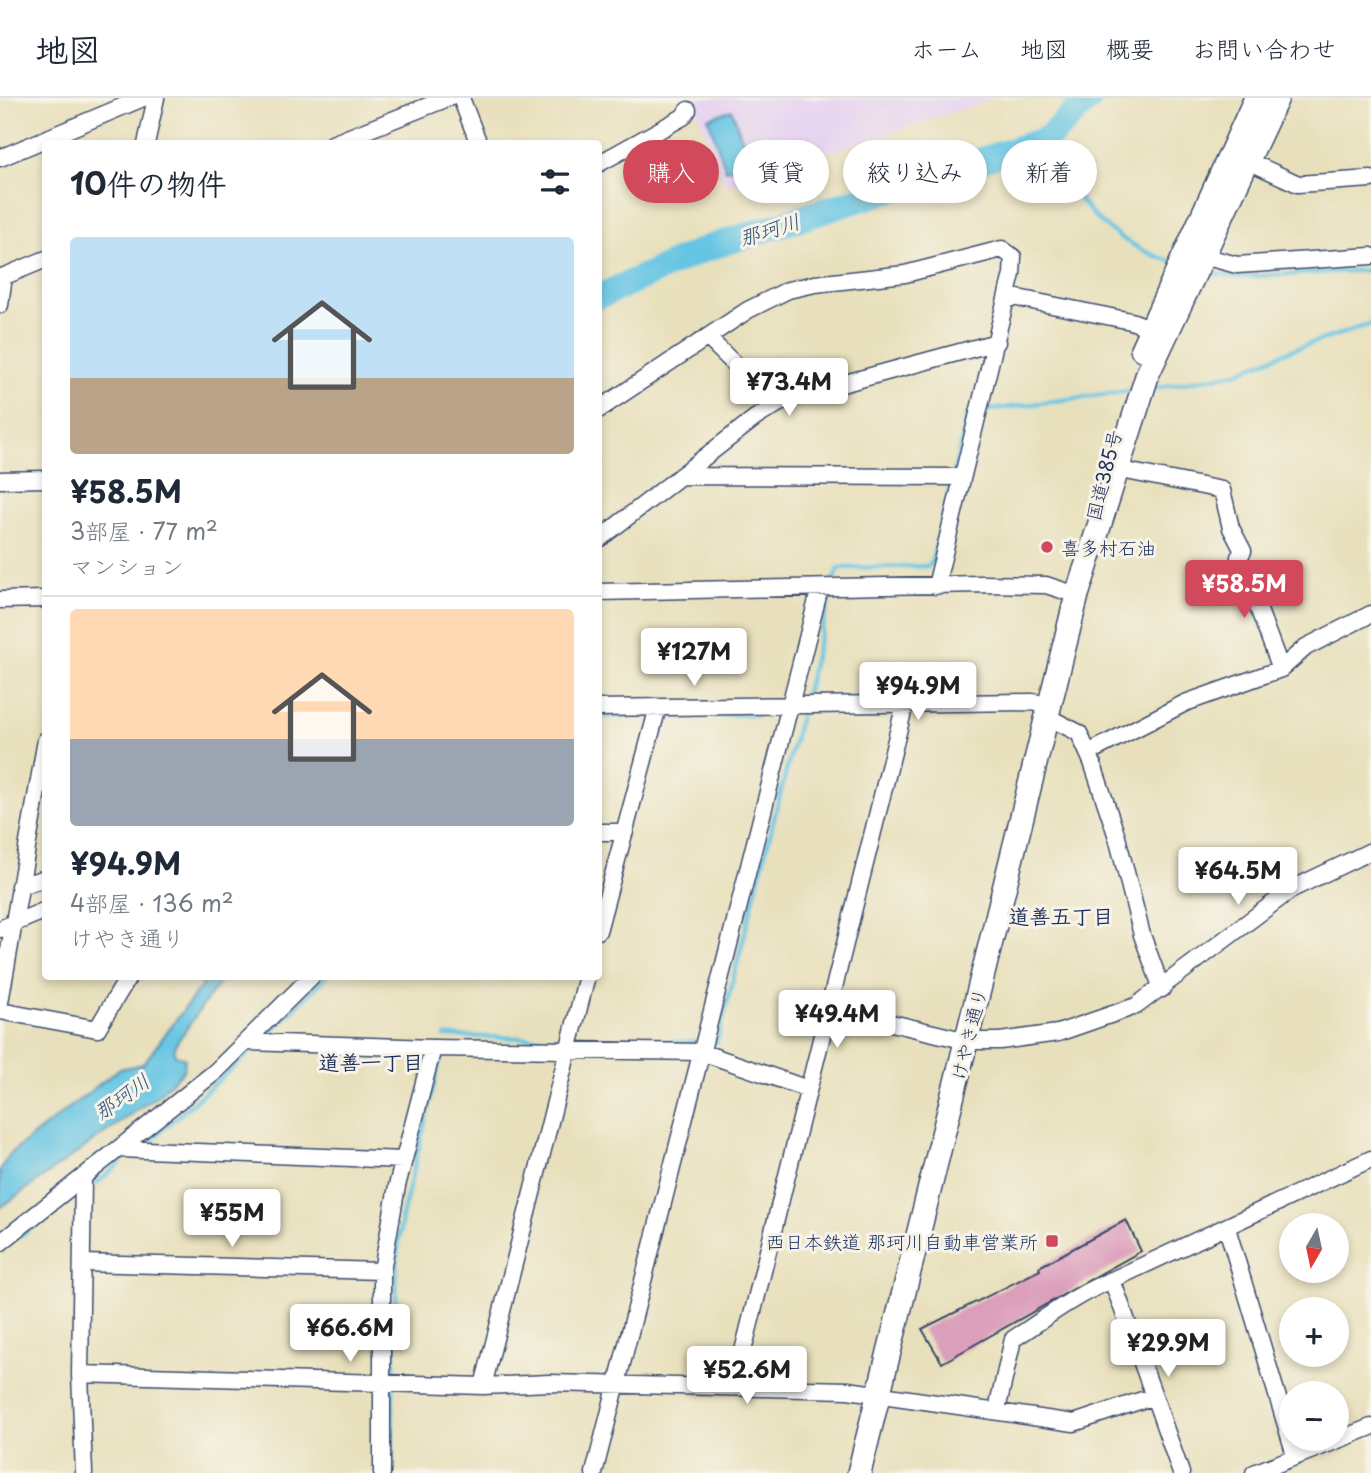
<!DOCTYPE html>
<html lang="ja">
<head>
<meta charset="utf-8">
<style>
	:root { --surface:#fff; --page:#f2f2f3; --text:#1f2937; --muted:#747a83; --line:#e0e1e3; --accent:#d1495b }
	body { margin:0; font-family:"Playpen Sans","Klee One",sans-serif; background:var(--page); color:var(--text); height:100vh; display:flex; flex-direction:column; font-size:26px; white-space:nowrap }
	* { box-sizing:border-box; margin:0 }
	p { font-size:23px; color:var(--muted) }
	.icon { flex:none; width:38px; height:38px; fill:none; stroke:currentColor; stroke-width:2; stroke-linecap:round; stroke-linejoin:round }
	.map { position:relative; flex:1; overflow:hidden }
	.drawer { position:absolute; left:42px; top:42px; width:560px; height:840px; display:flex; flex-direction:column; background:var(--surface); border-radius:7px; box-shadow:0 4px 10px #0003 }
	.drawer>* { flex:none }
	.hud { position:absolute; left:623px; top:42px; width:642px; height:63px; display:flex; gap:14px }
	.needle { width:46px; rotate:189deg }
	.buttons { position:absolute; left:1279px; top:1115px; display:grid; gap:14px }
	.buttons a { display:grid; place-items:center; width:70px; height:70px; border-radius:50%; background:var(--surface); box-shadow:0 4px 10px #0003; font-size:35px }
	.price { position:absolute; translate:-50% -60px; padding:0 16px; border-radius:7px; background:#fff; color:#222; font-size:23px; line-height:46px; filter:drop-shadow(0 2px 4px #0008) }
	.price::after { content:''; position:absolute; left:50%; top:42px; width:21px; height:16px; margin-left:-10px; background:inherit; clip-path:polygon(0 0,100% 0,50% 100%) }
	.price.current { background:var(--accent); color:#fff }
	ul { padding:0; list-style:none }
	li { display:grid; align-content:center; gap:14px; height:371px; padding:0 28px }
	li+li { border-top:2px solid var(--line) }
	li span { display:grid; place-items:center; height:217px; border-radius:7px; color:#555 }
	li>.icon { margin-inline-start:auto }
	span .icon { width:126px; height:126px; fill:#fffc; stroke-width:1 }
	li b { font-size:30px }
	h2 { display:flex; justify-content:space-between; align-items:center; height:84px; padding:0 28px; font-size:30px }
	.pill { padding:0 24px; border-radius:32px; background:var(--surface); box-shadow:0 4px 10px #0003; font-size:24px; line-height:63px }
	.pill.current { background:var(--accent); color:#fff }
	header { display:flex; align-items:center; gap:42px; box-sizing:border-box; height:98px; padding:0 35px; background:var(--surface); border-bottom:2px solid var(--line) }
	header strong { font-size:33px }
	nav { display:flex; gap:38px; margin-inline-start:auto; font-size:24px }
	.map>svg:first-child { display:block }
	.built { fill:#e6d3f0 }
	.water { fill:#65c5e3; stroke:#407aa0; stroke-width:2 }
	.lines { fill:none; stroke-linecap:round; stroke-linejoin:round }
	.stream { stroke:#65c5e3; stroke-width:4.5 }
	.river { stroke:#65c5e3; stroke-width:26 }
	.building { fill:#db9ebb }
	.minor-casing { stroke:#3a4a6c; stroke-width:19 }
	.highway-casing { stroke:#3a4a6c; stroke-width:26 }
	.minor { stroke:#fff; stroke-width:16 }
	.highway { stroke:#fff; stroke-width:23 }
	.poi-dot { fill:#d1495b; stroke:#f7f3e8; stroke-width:2.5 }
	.labels { text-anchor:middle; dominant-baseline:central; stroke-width:6; stroke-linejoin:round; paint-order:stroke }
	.street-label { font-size:19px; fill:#1b2f5e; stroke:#f7f3e8 }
	.poi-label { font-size:19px; fill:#1b2f5e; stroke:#f7f3e8; text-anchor:start }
	.water-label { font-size:21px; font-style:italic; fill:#2e547f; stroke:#f7f3e8 }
	.neighbourhood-label { font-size:21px; font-weight:bold; fill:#1b2f5e; stroke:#f7f3e8 }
</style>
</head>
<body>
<header>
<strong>地図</strong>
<nav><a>ホーム</a><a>地図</a><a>概要</a><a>お問い合わせ</a></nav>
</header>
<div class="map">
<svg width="1371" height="1375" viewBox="0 0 1371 1375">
	<rect width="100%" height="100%" fill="#f7f3e8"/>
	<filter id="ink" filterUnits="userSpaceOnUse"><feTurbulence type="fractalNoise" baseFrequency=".0143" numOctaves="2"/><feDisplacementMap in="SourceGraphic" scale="14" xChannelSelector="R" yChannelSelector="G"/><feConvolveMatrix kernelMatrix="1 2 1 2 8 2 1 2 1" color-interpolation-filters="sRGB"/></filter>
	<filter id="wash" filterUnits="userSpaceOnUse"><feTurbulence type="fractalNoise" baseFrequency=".00686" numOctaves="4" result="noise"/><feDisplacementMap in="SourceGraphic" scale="28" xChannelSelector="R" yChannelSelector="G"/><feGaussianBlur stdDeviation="1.57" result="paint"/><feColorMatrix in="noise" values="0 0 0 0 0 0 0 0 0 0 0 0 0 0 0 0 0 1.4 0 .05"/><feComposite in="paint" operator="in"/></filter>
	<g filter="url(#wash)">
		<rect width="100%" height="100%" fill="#e8e0bc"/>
		<path class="built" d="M 692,0 L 996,0 L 725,88 Z"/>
		<path class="water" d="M 732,12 L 750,64 L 726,72 L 708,20 Z
			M 208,879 L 223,879 L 175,947 L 174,956 L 185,961 L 183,973 L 158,997 L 0,1110 L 0,1072 L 10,1056 L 119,971 L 143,966 Z"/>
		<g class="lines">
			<path class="stream" d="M 1047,41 C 1068,102 1111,145 1173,164
				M 1205,174 L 1237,179 L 1371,172
				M 1151,291 L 1236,275 L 1294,251 L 1371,226
				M 954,374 L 968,315 L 1135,292
				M 833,484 L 839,470 L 928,468 L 932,464 L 952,382
				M 804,603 L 831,493
				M 659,618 L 783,616
				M 598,619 L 650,618
				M 20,811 L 46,801
				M 0,821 L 10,816
				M 272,933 L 327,878
				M 445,938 L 564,941
				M 582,942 L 634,943
				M 643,943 L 699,944
				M 717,944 L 802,611
				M 151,1042 L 250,954
				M 96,1086 L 121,1064
				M 22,1137 L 72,1101
				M 394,1280 L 397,1157 L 402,1119 L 440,961
				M 392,1375 L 393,1289"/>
			<path class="river" d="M 598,199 L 705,151 L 1047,41 L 1090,0"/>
		</g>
		<g id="blocks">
			<path class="building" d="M 1126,1122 L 1141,1153 L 942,1265 L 922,1231 L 1040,1172 L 1039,1169 Z"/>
		</g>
	</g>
	<g filter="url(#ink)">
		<use href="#blocks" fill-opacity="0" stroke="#3a4a6c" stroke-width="2"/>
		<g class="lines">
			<defs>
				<path id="minor" d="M 461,0 L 479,46
					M 146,46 L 156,0
					M 332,46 L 448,0
					M 0,60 L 143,0
					M 1246,62 L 1298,86 L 1371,81
					M 598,66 L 683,19 L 688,12
					M 1203,158 L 1237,167 L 1371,158
					M 0,180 L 46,161
					M 1008,198 L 1131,223 L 1158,233
					M 0,207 L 4,178
					M 707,239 L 776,307
					M 598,312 L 748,212 L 788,192 L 815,186 L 905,176 L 1002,151 L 1013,159 L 1012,176 L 936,488
					M 1116,371 L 1222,392 L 1231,430 L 1243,453 L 1239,459 L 1281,571
					M 680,378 L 962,379
					M 0,382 L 46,381
					M 598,442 L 755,320 L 786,301 L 997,244
					M 598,494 L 981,486 L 1046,487 L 1077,497
					M 0,502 L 46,501
					M 598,610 L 1032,604 L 1049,607
					M 1046,618 L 1079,635 L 1092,664 L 1117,739 L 1142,837 L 1162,891
					M 1088,655 L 1185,605 L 1281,571 L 1306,549 L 1371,516
					M 598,734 L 625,734
					M 19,788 L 46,780
					M 0,831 L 46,812
					M 598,833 L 658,609
					M 0,904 L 46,642
					M 829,910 L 967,943 L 1000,943 L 1058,935 L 1136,908 L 1292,791 L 1371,753
					M 0,913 L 97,931 L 129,878
					M 247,944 L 433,950 L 701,954 L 808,991
					M 118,1051 L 404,1062
					M 83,1082 L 80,1276 L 84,1375
					M 1227,1130 L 1295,1357
					M 0,1145 L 215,974 L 312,878
					M 82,1165 L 382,1173
					M 1112,1182 L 1371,1061
					M 80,1276 L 483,1288 L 549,1285 L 848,1292 L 1074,1325 L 1154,1298 L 1112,1182 C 1076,1196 1046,1220 1013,1241 L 997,1312
					M 483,1288 L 587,878
					M 734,1289 L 905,606
					M 1154,1298 L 1181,1375
					M 382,1375 L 382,1173 L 397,1088 L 433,950
					M 594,1375 L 820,490
					M 1254,1375 L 1371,1329"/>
				<path id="highway" d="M 1142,251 L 1256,0
					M 859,1375 L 1077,497 L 1148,275 L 1277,0"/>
			</defs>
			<use href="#minor" class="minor-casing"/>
			<use href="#highway" class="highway-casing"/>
			<use href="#minor" class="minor"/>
			<use href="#highway" class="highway"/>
		</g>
	</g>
	<g class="poi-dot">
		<circle cx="1047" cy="449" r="7"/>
		<rect x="1045" y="1136" width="14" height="14" rx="3.5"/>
	</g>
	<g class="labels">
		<g class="street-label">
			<text transform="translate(1103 377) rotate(-76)">国道385号</text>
			<text transform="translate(968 936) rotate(-76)">けやき通り</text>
		</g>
		<g class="poi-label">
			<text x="1061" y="449">喜多村石油</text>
			<text x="1038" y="1143" text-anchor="end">西日本鉄道 那珂川自動車営業所</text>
		</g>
		<g class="water-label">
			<text transform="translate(769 131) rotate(-18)">那珂川</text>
			<text transform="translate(121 998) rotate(-36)">那珂川</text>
		</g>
		<g class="neighbourhood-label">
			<text x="1061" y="817">道善五丁目</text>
			<text x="371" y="963">道善一丁目</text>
		</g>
	</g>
</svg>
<div class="buttons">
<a><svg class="needle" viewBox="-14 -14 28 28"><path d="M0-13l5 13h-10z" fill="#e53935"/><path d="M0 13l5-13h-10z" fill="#747a83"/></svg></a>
<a>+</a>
<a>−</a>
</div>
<b class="price" style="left:789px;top:320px">¥73.4M</b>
<b class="price current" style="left:1244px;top:522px">¥58.5M</b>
<b class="price" style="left:694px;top:590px">¥127M</b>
<b class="price" style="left:918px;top:624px">¥94.9M</b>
<b class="price" style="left:1238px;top:809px">¥64.5M</b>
<b class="price" style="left:837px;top:952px">¥49.4M</b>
<b class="price" style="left:232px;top:1151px">¥55M</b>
<b class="price" style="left:350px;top:1266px">¥66.6M</b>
<b class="price" style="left:1168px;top:1281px">¥29.9M</b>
<b class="price" style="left:747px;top:1308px">¥52.6M</b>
<div class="hud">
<a class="pill current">購入</a>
<a class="pill">賃貸</a>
<a class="pill">絞り込み</a>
<a class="pill">新着</a>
</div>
<section class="drawer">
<h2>10件の物件<svg class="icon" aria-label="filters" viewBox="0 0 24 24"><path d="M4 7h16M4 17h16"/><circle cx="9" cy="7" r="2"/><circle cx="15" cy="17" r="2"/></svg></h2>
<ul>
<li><span style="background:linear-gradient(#bfe0f5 65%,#b9a48a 0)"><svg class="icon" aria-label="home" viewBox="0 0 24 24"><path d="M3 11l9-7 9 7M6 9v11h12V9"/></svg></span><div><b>¥58.5M</b><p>3部屋 · 77 m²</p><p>マンション</p></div></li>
<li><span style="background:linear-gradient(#ffd9b3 60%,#9aa5b1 0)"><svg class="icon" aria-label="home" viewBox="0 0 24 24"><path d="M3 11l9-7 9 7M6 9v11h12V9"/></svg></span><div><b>¥94.9M</b><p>4部屋 · 136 m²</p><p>けやき通り</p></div></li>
</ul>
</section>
</div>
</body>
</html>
